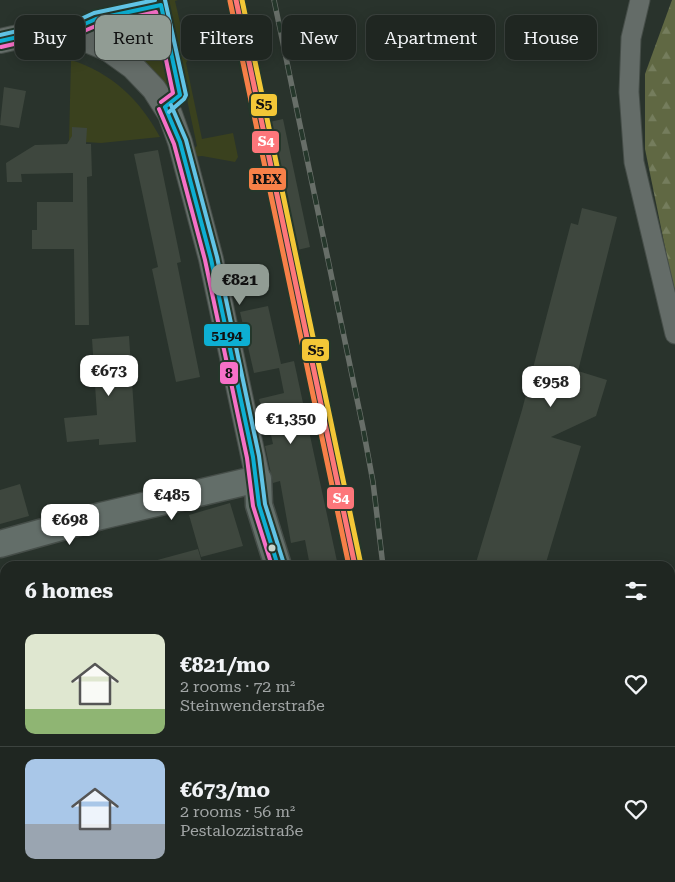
<!DOCTYPE html>
<html lang="en">
<head>
<meta charset="utf-8">
<style>
	:root { --surface:#1f2621; --page:#272e2a; --text:#f1f3f6; --muted:#a1a5a5; --line:#3c433f; --accent:#919c94 }
	body { margin:0; font-family:"Roboto Serif",serif; background:var(--page); color:var(--text); height:100vh; display:flex; flex-direction:column; font-size:19px; white-space:nowrap }
	* { box-sizing:border-box; margin:0 }
	p { font-size:16px; color:var(--muted) }
	.icon { flex:none; width:28px; height:28px; fill:none; stroke:currentColor; stroke-width:2; stroke-linecap:round; stroke-linejoin:round }
	.map { position:relative; flex:1; overflow:hidden }
	.details { position:absolute; left:0px; top:561px; width:675px; height:321px; display:flex; flex-direction:column; background:var(--surface); border-radius:15px 15px 0 0; box-shadow:0 2px 12px #0003,0 0 0 1px var(--line) }
	.details>* { flex:none }
	.banner { position:absolute; left:15px; top:15px; width:645px; height:45px; display:flex; gap:10px }
	.price { position:absolute; translate:-50% -42px; padding:0 11px; border-radius:10px; background:#fff; color:#222; font-size:16px; line-height:32px; filter:drop-shadow(0 1px 2px #0008) }
	.price::after { content:''; position:absolute; left:50%; top:30px; width:15px; height:11px; margin-left:-8px; background:inherit; clip-path:polygon(0 0,100% 0,50% 100%) }
	.price.selected { background:var(--accent); color:#111 }
	ul { padding:0; list-style:none }
	li { display:flex; align-items:center; gap:15px; height:125px; padding:0 25px }
	li+li { border-top:1px solid var(--line) }
	li span { display:grid; place-items:center; flex:none; width:140px; height:100px; border-radius:10px; color:#555 }
	li>.icon { margin-inline-start:auto }
	span .icon { width:60px; height:60px; fill:#fffc; stroke-width:1 }
	li b { font-size:21px }
	h2 { display:flex; justify-content:space-between; align-items:center; height:60px; padding:0 25px; font-size:21px }
	.tag { padding:0 18px; border-radius:10px; background:var(--surface); box-shadow:0 2px 12px #0003,0 0 0 1px var(--line); font-size:18px; line-height:45px }
	.tag.selected { background:var(--accent); color:#111 }
	.map>svg:first-child { display:block }
	.grass { fill:#3a411e }
	.forest { fill:url(#forest-firs) }
	.garden { fill:url(#garden-dots) }
	.building { fill:#3e473e }
	.lines { fill:none; stroke-linecap:round; stroke-linejoin:round }
	.minor-casing { stroke:#464e49; stroke-width:21 }
	.tertiary-casing { stroke:#464e49; stroke-width:26 }
	.secondary-casing { stroke:#464e49; stroke-width:29 }
	.minor { stroke:#646c68; stroke-width:19 }
	.tertiary { stroke:#646c68; stroke-width:24 }
	.secondary { stroke:#636e69; stroke-width:26 }
	.rail-casing { stroke:#676e68; stroke-width:5.5 }
	.rail { stroke:#25372b; stroke-width:4; stroke-dasharray:11; stroke-linecap:butt }
	.bus-1-casing { stroke:#25372b; stroke-width:8 }
	.bus-2-casing { stroke:#25372b; stroke-width:8 }
	.bus-3-casing { stroke:#25372b; stroke-width:8 }
	.bus-1 { stroke:#0dafd3; stroke-width:4 }
	.bus-2 { stroke:#f770c8; stroke-width:4 }
	.bus-3 { stroke:#61c4e6; stroke-width:4 }
	.rail-1-casing { stroke:#25372b; stroke-width:9 }
	.rail-2-casing { stroke:#25372b; stroke-width:9 }
	.rail-3-casing { stroke:#25372b; stroke-width:9 }
	.rail-1 { stroke:#fd767a; stroke-width:5 }
	.rail-2 { stroke:#f78048; stroke-width:5 }
	.rail-3 { stroke:#f3c737; stroke-width:5 }
	.bus-dot { fill:#c9d4cc; stroke:#25372b; stroke-width:2 }
	.line-badge { stroke:#25372b; stroke-width:2 }
	.badge-label { font-size:14px; text-anchor:middle; font-weight:bold; fill:#fff }
	.pale-badge-label { font-size:14px; text-anchor:middle; font-weight:bold; fill:#111 }
</style>
</head>
<body>
<div class="map">
<svg width="675" height="882" viewBox="0 0 675 882">
	<defs>
		<pattern id="forest-firs" width="22" height="20" patternUnits="userSpaceOnUse" patternTransform="scale(1.25)"><rect width="22" height="20" fill="#606843"/><path d="M5 1l3.5 6h-7zM16 11l3.5 6h-7z" fill="#757d5d"/></pattern>
		<pattern id="garden-dots" width="8" height="8" patternUnits="userSpaceOnUse" patternTransform="scale(1.25)"><rect width="8" height="8" fill="#3a411e"/><path d="M2 2h.1M6 6h.1" fill="none" stroke="#555c3e" stroke-width="1.8" stroke-linecap="round"/></pattern>
	</defs>
	<rect width="100%" height="100%" fill="#29332c"/>
	<path class="grass" d="M 169,0 L 178,0 L 175,1 L 182,31 L 192,30 L 197,57 L 189,58 L 186,63 L 202,139 L 233,133 L 238,157 L 235,162 L 202,156 L 191,157 L 190,151 L 197,146 L 167,6 Z
		M 133,23 L 147,28 L 160,39 L 174,89 L 170,92 L 99,34 L 99,29 Z
		M 71,60 C 112,73 140,100 160,137 L 101,143 L 69,141 Z"/>
	<path class="forest" d="M 672,0 L 675,0 L 675,296 L 645,149 L 645,74 Z"/>
	<path class="garden" d="M 675,685 L 675,782 L 670,783 L 670,686 Z"/>
	<path class="building" d="M 4,87 L 26,91 L 19,128 L 0,125 Z
		M 283,119 L 310,247 L 293,251 L 265,123 Z
		M 72,127 L 87,128 L 86,144 L 91,144 L 92,176 L 87,177 L 89,325 L 75,325 L 74,249 L 32,249 L 32,230 L 37,230 L 37,202 L 73,202 L 73,173 L 21,174 L 22,182 L 7,182 L 6,163 L 35,145 L 67,144 L 72,136 Z
		M 158,150 L 181,262 L 177,263 L 200,377 L 176,382 L 152,269 L 158,267 L 134,154 Z
		M 582,208 L 617,217 L 578,371 L 607,380 L 596,416 L 551,437 L 581,446 L 545,566 L 475,566 L 522,410 L 571,223 L 578,225 Z
		M 268,306 L 281,364 L 294,361 L 338,566 L 310,566 L 305,540 L 291,543 L 280,481 L 273,483 L 265,446 L 273,444 L 267,417 L 264,417 L 259,399 L 284,393 L 279,368 L 254,373 L 240,312 Z
		M 129,336 L 136,442 L 99,445 L 99,439 L 67,442 L 64,418 L 97,415 L 92,339 Z
		M 20,484 L 29,516 L 0,524 L 0,490 Z
		M 230,503 L 243,546 L 201,557 L 189,515 Z
		M 198,549 L 203,566 L 151,566 L 150,562 Z"/>
	<g class="lines">
		<defs>
			<path id="minor" d="M 640,0 L 631,38 L 629,92 L 634,162 L 675,334
				M 497,878 L 498,882"/>
			<path id="tertiary" d="M 0,41 L 40,32 L 84,39 L 108,49 L 133,67 L 154,89 L 170,114 L 180,142 L 211,259 L 258,479"/>
			<path id="secondary" d="M 0,544 L 101,516 L 258,479 L 259,505 L 278,566
				M 386,878 L 387,882"/>
		</defs>
		<use href="#minor" class="minor-casing"/>
		<use href="#tertiary" class="tertiary-casing"/>
		<use href="#secondary" class="secondary-casing"/>
		<use href="#minor" class="minor"/>
		<use href="#tertiary" class="tertiary"/>
		<use href="#secondary" class="secondary"/>
		<defs>
			<path id="rail" d="M 274,0 L 363,428 L 373,482 L 383,566"/>
		</defs>
		<use href="#rail" class="rail-casing"/>
		<use href="#rail" class="rail"/>
		<defs>
			<path id="bus-1" d="M 0,41 L 40,32 L 62,34 L 96,19 L 161,5 L 180,95 L 165,107
				M 165,107 L 180,142 L 211,259 L 253,457 L 259,505 L 278,566"/>
			<path id="bus-2" d="M 1,47 L 40,38 L 63,40 L 98,25 L 156,12 L 173,93 L 161,102
				M 159,109 L 174,144 L 205,260 L 247,458 L 253,506 L 272,566"/>
			<path id="bus-3" d="M 165,0 L 186,95 L 184,99 L 169,112
				M 0,35 L 39,26 L 61,28 L 94,13 L 155,0
				M 171,105 L 186,140 L 217,257 L 259,456 L 265,504 L 284,564"/>
		</defs>
		<use href="#bus-1" class="bus-1-casing"/>
		<use href="#bus-2" class="bus-2-casing"/>
		<use href="#bus-3" class="bus-3-casing"/>
		<use href="#bus-1" class="bus-1"/>
		<use href="#bus-2" class="bus-2"/>
		<use href="#bus-3" class="bus-3"/>
		<defs>
			<path id="rail-1" d="M 236,0 L 355,566"/>
			<path id="rail-2" d="M 230,1 L 349,566"/>
			<path id="rail-3" d="M 242,0 L 361,565"/>
		</defs>
		<use href="#rail-1" class="rail-1-casing"/>
		<use href="#rail-2" class="rail-2-casing"/>
		<use href="#rail-3" class="rail-3-casing"/>
		<use href="#rail-1" class="rail-1"/>
		<use href="#rail-2" class="rail-2"/>
		<use href="#rail-3" class="rail-3"/>
	</g>
	<circle class="bus-dot" cx="272" cy="548" r="4.5"/>
	<g class="line-badge">
		<rect x="250" y="93" width="28" height="24" rx="5" fill="#f3c737"/>
		<rect x="251" y="130" width="29" height="24" rx="5" fill="#fd767a"/>
		<rect x="248" y="167" width="39" height="24" rx="5" fill="#f78048"/>
		<rect x="203" y="323" width="48" height="24" rx="5" fill="#0dafd3"/>
		<rect x="301" y="338" width="29" height="24" rx="5" fill="#f3c737"/>
		<rect x="219" y="361" width="20" height="24" rx="5" fill="#f770c8"/>
		<rect x="326" y="486" width="29" height="24" rx="5" fill="#fd767a"/>
	</g>
	<g class="badge-label">
		<text x="266" y="146">S4</text>
		<text x="341" y="503">S4</text>
	</g>
	<g class="pale-badge-label">
		<text x="264" y="109">S5</text>
		<text x="267" y="184">REX</text>
		<text x="227" y="340">5194</text>
		<text x="316" y="355">S5</text>
		<text x="229" y="378">8</text>
	</g>
</svg>
<b class="price selected" style="left:240px;top:306px">€821</b>
<b class="price" style="left:109px;top:397px">€673</b>
<b class="price" style="left:551px;top:408px">€958</b>
<b class="price" style="left:291px;top:445px">€1,350</b>
<b class="price" style="left:172px;top:521px">€485</b>
<b class="price" style="left:70px;top:546px">€698</b>
<div class="banner">
<a class="tag">Buy</a>
<a class="tag selected">Rent</a>
<a class="tag">Filters</a>
<a class="tag">New</a>
<a class="tag">Apartment</a>
<a class="tag">House</a>
</div>
<section class="details">
<h2>6 homes<svg class="icon" aria-label="filters" viewBox="0 0 24 24"><path d="M4 7h16M4 17h16"/><circle cx="9" cy="7" r="2"/><circle cx="15" cy="17" r="2"/></svg></h2>
<ul>
<li><span style="background:linear-gradient(#dfe7d0 75%,#8fb573 0)"><svg class="icon" aria-label="home" viewBox="0 0 24 24"><path d="M3 11l9-7 9 7M6 9v11h12V9"/></svg></span><div><b>€821/mo</b><p>2 rooms · 72 m²</p><p>Steinwenderstraße</p></div><svg class="icon" aria-label="heart" viewBox="0 0 24 24"><path d="M12 20l-8-8c-3-5 5-10 8-4 3-6 11-1 8 4z"/></svg></li>
<li><span style="background:linear-gradient(#a9c7e8 65%,#9aa5b1 0)"><svg class="icon" aria-label="home" viewBox="0 0 24 24"><path d="M3 11l9-7 9 7M6 9v11h12V9"/></svg></span><div><b>€673/mo</b><p>2 rooms · 56 m²</p><p>Pestalozzistraße</p></div><svg class="icon" aria-label="heart" viewBox="0 0 24 24"><path d="M12 20l-8-8c-3-5 5-10 8-4 3-6 11-1 8 4z"/></svg></li>
</ul>
</section>
</div>
</body>
</html>
